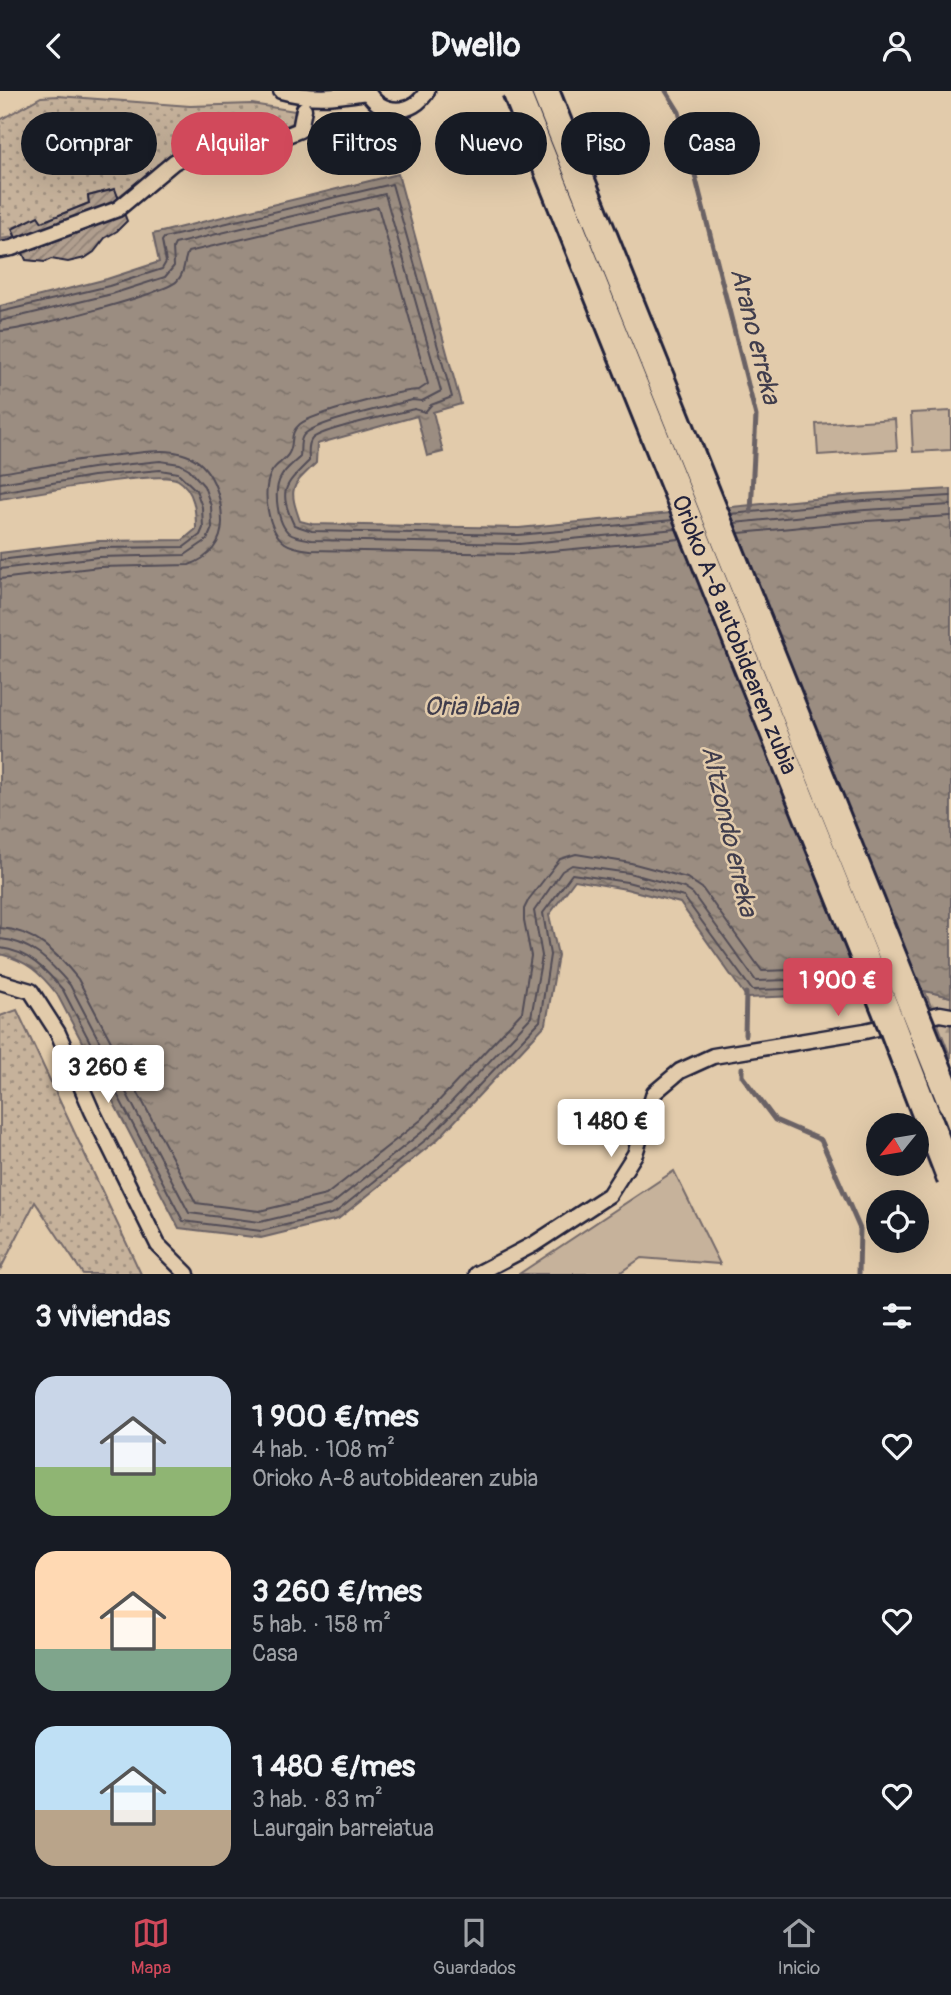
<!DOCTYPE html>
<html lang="es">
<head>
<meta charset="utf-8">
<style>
	:root { --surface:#171b24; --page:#242831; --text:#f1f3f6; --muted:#9ea1a6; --line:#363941; --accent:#d1495b }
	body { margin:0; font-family:Pangolin,sans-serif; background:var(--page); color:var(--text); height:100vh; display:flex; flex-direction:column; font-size:26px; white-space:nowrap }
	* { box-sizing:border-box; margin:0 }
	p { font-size:23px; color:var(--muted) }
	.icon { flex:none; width:38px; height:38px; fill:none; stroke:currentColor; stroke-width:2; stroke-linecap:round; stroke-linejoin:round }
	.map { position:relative; height:1183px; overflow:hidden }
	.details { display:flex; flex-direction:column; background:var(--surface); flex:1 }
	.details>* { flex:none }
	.hud { position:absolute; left:21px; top:21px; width:910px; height:63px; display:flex; gap:14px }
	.needle { width:46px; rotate:240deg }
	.fabs { position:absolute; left:866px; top:1022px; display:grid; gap:14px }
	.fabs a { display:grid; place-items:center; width:63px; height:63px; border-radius:50%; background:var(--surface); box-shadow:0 7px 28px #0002; font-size:35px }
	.price { position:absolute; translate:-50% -60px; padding:0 16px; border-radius:7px; background:#fff; color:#222; font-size:23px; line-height:46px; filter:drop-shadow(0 2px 4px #0008) }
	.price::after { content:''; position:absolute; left:50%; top:42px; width:21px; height:16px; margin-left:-10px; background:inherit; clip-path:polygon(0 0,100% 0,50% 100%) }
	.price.current { background:var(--accent); color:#fff }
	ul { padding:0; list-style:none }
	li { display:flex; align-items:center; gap:21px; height:175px; padding:0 35px }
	li span { display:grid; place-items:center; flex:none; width:196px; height:140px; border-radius:21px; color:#555 }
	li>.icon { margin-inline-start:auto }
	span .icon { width:84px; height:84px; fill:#fffc; stroke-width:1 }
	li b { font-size:30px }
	h2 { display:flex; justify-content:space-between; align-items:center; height:84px; padding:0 35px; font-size:30px }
	.chip { padding:0 24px; border-radius:32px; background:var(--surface); box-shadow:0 7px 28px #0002; font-size:24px; line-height:63px }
	.chip.current { background:var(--accent); color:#fff }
	header { display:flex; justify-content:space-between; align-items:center; height:91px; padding:0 35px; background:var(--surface); font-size:32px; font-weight:700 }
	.dock { display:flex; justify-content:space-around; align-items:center; height:98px; border-top:2px solid var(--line); background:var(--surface); font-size:19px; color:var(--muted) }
	.dock a { display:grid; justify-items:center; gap:4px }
	.dock .current { color:var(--accent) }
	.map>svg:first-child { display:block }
	.grass { fill:url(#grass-dots); stroke:#746a6b; stroke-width:2 }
	.forest { fill:url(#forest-firs); stroke:#746a6b; stroke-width:2 }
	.garden { fill:#c6b29b; stroke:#746a6b; stroke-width:2 }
	.water { fill:url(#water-ripples); stroke:#6b6265; stroke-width:2 }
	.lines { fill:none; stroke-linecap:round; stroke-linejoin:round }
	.shore { stroke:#524d57; stroke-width:2 }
	.stream { stroke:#6b6265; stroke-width:5 }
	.building { fill:url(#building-hatch); stroke:#22223b; stroke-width:2 }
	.street-casing { stroke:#22223b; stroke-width:19 }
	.street { stroke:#e2cbab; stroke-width:14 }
	.highway-bridge-casing { stroke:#22223b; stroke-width:32; stroke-linecap:butt }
	.highway-bridge { stroke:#e2cbab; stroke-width:26 }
	.labels { text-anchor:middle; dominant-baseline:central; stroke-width:5; stroke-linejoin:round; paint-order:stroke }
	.street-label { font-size:24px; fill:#22223b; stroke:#e2cbab }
	.water-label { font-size:26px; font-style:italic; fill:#403d4c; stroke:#e2cbab }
</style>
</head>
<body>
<header><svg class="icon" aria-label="back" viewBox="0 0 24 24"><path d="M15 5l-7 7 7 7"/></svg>Dwello<svg class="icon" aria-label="person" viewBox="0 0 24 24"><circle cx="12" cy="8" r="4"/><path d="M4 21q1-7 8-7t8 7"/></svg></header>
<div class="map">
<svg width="951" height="1183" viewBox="0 0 951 1183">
	<defs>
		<pattern id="grass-dots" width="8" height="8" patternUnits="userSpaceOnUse" patternTransform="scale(1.75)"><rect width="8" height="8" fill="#c6b29b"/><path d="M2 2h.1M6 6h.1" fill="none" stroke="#a09080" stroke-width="1.8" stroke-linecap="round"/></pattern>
		<pattern id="forest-firs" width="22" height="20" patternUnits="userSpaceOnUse" patternTransform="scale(1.75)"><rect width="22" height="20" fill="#c6b29b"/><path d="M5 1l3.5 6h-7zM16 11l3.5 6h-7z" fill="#a09080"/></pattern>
		<pattern id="water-ripples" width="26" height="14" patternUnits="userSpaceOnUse" patternTransform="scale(1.75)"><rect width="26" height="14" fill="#9b8d81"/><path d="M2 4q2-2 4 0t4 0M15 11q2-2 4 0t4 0" fill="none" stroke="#7e736b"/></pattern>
		<pattern id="building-hatch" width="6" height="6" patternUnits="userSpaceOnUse" patternTransform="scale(1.75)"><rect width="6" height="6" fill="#b09e8e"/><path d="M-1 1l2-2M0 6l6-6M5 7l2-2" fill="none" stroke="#8f8075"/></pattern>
	</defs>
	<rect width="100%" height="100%" fill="#e2cbab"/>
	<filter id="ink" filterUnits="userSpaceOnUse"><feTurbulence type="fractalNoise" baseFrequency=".0143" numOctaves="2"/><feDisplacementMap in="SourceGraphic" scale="14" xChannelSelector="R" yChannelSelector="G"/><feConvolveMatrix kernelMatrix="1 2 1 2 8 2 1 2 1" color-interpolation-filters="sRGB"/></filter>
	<g filter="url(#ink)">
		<path class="grass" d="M 58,5 L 190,15 L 252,13 L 295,20 L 293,32 L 220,60 L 177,60 L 118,106 L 114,98 L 88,105 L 89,112 L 42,131 L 38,126 L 12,137 L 15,146 L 0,148 L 0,29 L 41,6 Z
			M 17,919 L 141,1183 L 83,1183 L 35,1111 L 0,1179 L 0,925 Z"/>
		<path class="forest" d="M 925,900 L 951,906 L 951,967 Z"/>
		<path class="garden" d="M 951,320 L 951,359 L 913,361 L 911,322 Z
			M 895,328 L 897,359 L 818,364 L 816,333 Z
			M 674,1080 L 720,1173 L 641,1167 L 618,1183 L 519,1183 Z"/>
		<path class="water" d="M 398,83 L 461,313 L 433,321 L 443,361 L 427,365 L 417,325 L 317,353 L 316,372 C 291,396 288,396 300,430 L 312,433 L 519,437 L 864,403 L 951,398 L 951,906 L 925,900 L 747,907 L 680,812 L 626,798 L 575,789 L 549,824 L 558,864 L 546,933 L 438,1048 L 338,1128 L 261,1147 L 179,1137 L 57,903 C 40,882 28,870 0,863 L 0,462 L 98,450 L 183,449 L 196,438 C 196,421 195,399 178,389 C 159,378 28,404 0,408 L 0,215 L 107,188 L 159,171 L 153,143 Z"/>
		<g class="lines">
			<path class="shore" d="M 0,221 L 109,195 L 162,178 L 166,171 L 162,150 L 164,147 L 392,93 L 452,306 L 431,314 L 425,321 L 414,318 C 397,323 320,338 312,348 C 307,353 309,364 309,370 C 284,395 278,399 294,434 L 312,440 L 519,444 L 673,429
				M 0,230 L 112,203 L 165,186 L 174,175 L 173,157 L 175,153 L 385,103 L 441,300 L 422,310 L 412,309 C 393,315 312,331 303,345 C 299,351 301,359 300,366 C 294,372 285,378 281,386 C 273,399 277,433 290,443 C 296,447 305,447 311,449 L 519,453 L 676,438
				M 0,240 C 22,240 164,203 177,190 C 186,181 183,170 188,161 L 378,116 L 428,293 L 419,299 C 402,299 312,323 300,333 C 288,343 295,352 289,362 C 285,370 275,373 271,382 C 262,400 267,439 285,452 C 292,457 302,458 311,459 L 520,463 L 680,448
				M 0,382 C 42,375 84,367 127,363 C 147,361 167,357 186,364 C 212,373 222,406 222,431 C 222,452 209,467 189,474 L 99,476 L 0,488
				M 0,392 L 92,377 L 160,370 L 180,373 L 189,378 L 204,395 L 211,415 L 212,437 L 207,449 L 185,464 L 98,466 L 0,478
				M 0,401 L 93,385 L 160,379 L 178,382 L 196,399 L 202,416 L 203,437 L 200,444 L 184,456 L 98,457 L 0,469
				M 731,423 L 864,410 L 951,405
				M 734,432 L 865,419 L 951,414
				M 739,442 L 866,430 L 951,425
				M 0,837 C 34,839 58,863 78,888 L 196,1112 L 259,1120 L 326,1104 L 421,1029 L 522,921 L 531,865 L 524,829 L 524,818 L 529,808 L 560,768 L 576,763 L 631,772 L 687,787 L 702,797 L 762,880 L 853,877
				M 0,848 C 31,850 51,872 70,894 L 189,1122 L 260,1131 L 331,1114 L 427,1037 L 531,926 L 542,865 L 534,820 L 562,780 L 572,774 L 629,782 L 684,797 L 693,803 L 756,890 L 857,887
				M 0,857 C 28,860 46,879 63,899 L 183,1130 L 261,1140 L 335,1122 L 433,1043 L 540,930 L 550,864 L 543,822 L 572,783 L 627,791 L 684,806 L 752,899 L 860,896"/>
			<path class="stream" d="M 666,0 L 679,21 L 756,325 L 751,421
				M 745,944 L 746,902
				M 742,977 L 742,985 L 775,1029 L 821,1049 L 860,1138 L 859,1183"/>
		</g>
		<path class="building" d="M 115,98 L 127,130 L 117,140 L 105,147 L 94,161 L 85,167 L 68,171 L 51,168 L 45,171 L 26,169 L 12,138 L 38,125 L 42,131 L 89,112 L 88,105 Z"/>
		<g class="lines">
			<defs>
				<path id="street" d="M 281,0 C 314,9 334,6 367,1
					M 367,0 C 381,25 413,25 427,0
					M 0,159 L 12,157 L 118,118 L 174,71 L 182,67 L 233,66 L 300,39 L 304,18
					M 0,891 L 31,900 L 58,942 L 92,1020 L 158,1154 L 187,1183
					M 477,1183 L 534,1153 L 609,1104 L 635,1063 L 654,1002 L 680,980 L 713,965 L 865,940 L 940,923 L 951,925"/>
			</defs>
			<use href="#street" class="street-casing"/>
			<use href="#street" class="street"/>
			<defs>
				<g id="highway-bridge">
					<path id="s1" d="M 516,0 L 887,922 L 951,1088"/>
					<path d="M 545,0 L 951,1011"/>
				</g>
			</defs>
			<use href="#highway-bridge" class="highway-bridge-casing"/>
			<use href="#highway-bridge" class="highway-bridge"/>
		</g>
	</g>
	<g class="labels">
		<g class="street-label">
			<text stroke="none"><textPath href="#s1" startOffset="586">Orioko A-8 autobidearen zubia</textPath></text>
		</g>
		<g class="water-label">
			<text transform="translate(755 245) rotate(76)">Arano erreka</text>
			<text x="471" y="616">Oria ibaia</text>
			<text transform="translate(729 740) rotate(77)">Altzondo erreka</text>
		</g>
	</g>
</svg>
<div class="fabs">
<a><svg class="needle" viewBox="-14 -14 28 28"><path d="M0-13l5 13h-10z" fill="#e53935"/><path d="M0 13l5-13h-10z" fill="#9ea1a6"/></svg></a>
<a><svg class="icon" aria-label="locate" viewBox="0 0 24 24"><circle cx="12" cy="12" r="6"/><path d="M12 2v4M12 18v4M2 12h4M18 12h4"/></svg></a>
</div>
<b class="price current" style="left:838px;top:927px">1 900 €</b>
<b class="price" style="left:108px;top:1014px">3 260 €</b>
<b class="price" style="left:611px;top:1068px">1 480 €</b>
<div class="hud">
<a class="chip">Comprar</a>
<a class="chip current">Alquilar</a>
<a class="chip">Filtros</a>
<a class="chip">Nuevo</a>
<a class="chip">Piso</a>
<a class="chip">Casa</a>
</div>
</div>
<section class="details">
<h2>3 viviendas<svg class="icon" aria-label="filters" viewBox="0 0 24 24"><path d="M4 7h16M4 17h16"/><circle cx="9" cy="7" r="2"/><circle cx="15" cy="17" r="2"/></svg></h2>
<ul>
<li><span style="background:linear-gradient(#c9d6e8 65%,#8fb573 0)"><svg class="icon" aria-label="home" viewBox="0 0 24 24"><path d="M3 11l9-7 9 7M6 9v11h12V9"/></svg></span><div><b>1 900 €/mes</b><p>4 hab. · 108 m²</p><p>Orioko A-8 autobidearen zubia</p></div><svg class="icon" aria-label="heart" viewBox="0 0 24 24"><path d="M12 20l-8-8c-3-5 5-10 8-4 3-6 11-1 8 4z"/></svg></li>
<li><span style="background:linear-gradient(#ffd9b3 70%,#7fa58c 0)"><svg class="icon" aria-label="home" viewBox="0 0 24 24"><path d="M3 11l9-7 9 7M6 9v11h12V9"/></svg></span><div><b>3 260 €/mes</b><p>5 hab. · 158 m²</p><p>Casa</p></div><svg class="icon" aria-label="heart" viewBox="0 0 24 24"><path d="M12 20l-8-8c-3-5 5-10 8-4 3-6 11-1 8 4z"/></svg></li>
<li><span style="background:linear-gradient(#bfe0f5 60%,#b9a48a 0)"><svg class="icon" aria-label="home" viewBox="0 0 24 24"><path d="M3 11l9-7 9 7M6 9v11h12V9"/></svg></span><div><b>1 480 €/mes</b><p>3 hab. · 83 m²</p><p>Laurgain barreiatua</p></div><svg class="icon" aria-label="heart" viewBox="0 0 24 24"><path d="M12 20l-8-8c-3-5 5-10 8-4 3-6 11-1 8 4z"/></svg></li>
</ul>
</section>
<nav class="dock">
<a class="current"><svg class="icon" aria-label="map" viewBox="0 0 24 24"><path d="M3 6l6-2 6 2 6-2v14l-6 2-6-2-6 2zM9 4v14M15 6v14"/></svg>Mapa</a>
<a><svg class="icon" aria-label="saved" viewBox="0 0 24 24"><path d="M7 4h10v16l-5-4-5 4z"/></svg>Guardados</a>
<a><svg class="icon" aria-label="home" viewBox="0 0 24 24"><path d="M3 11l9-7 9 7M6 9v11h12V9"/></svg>Inicio</a>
</nav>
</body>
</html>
